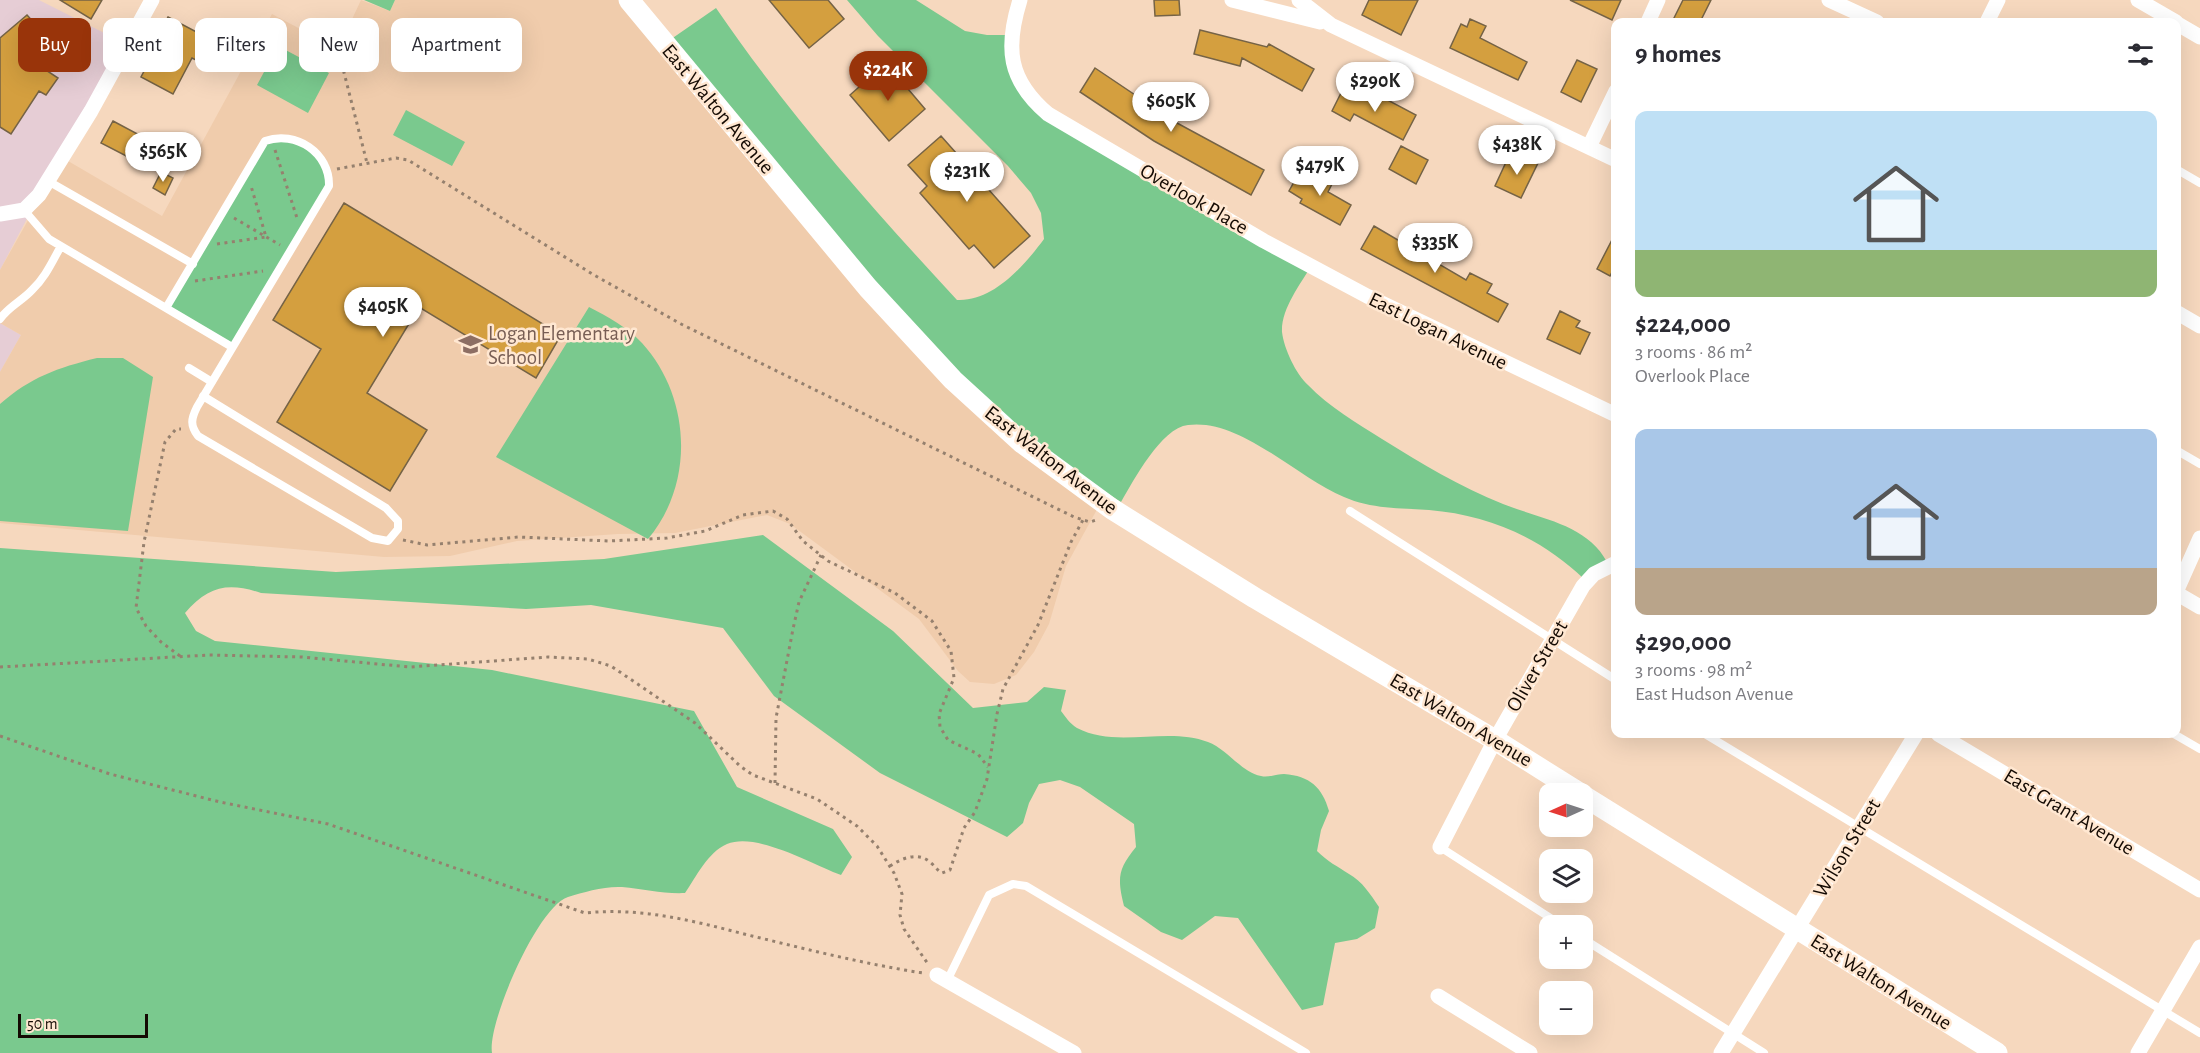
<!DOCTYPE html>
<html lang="en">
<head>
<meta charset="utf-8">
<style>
	:root { --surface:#fff; --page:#f2f2f3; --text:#2b2b33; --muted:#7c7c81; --accent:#99340a }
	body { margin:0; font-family:"Alegreya Sans",sans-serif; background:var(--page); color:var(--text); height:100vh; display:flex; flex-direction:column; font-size:22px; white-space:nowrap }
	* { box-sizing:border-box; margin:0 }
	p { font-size:20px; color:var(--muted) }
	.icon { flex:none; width:33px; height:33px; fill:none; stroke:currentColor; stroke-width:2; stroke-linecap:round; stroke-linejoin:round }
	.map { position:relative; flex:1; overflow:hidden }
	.sheet { position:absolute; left:1611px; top:18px; width:570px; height:720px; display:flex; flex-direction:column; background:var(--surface); border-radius:12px; box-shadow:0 6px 24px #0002 }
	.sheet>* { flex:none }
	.banner { position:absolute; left:18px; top:18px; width:570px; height:54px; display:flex; gap:12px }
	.needle { width:39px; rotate:267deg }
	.fabs { position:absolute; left:1539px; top:783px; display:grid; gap:12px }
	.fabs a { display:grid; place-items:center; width:54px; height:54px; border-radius:12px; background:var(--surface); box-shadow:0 6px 24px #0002; font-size:30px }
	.scale { position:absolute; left:18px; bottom:15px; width:130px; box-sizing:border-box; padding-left:6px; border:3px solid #140a03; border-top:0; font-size:16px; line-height:21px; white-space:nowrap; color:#140a03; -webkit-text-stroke:4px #ffe7d1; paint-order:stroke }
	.price { position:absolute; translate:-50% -51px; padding:0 14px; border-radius:21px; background:#fff; color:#222; font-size:20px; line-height:39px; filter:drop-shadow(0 2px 3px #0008) }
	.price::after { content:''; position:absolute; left:50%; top:36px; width:18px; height:14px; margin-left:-9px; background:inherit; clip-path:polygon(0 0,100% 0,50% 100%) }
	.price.on { background:var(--accent); color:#fff }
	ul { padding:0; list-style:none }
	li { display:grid; align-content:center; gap:12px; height:318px; padding:0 24px }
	li span { display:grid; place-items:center; height:186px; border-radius:12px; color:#555 }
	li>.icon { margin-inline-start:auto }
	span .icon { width:108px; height:108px; fill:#fffc; stroke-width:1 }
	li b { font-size:26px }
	h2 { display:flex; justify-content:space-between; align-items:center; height:72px; padding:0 24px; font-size:26px }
	.chip { padding:0 21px; border-radius:12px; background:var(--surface); box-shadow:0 6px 24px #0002; font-size:21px; line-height:54px }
	.chip.on { background:var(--accent); color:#fff }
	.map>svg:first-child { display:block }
	.industrial { fill:#e6cdd5 }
	.built { fill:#f0ccac }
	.green { fill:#7ac98e }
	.building { fill:#d49f3f; stroke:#756346; stroke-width:1.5 }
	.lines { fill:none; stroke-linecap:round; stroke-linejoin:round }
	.path { stroke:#95806e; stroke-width:3; stroke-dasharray:3 4.5; stroke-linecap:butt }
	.service { stroke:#fff; stroke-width:8 }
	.minor { stroke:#fff; stroke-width:15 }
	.secondary { stroke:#fff; stroke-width:21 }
	.labels { text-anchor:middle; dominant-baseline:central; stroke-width:5; stroke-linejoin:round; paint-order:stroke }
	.street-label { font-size:21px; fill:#140a03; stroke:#ffe7d1 }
	.education-label { font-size:21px; fill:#785e54; stroke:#ffe7d1; text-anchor:start }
</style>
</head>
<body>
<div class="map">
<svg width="2200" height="1053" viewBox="0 0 2200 1053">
	<rect width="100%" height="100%" fill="#f6d8be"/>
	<path class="industrial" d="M 0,0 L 39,0 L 128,45 L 40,194 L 0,270 Z
		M 0,323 L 21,335 L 0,372 Z"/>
	<path class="built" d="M 361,0 L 390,11 L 395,0 L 629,0 L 1106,493 L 1066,566 L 1049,624 L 1034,652 L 1016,675 L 994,684 L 970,682 L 958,671 L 919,619 L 790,524 L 767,515 L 675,533 L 618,534 L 517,541 L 450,556 L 384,557 L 0,523 L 0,372 L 21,335 L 0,323 L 0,270 L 63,158 L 162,216 L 272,14 L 338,49 Z"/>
	<path class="green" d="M 364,0 L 395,0 L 390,11 Z
		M 847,0 L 916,0 L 965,31 L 987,35 L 1011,35 L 1033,101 L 1311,266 C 1300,285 1281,309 1282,332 C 1284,349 1296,374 1308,385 C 1329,407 1357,423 1382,439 C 1421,463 1460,487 1503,504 C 1540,519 1587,524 1607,562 L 1584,579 C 1541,538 1489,515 1429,510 C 1400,508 1371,509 1344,497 C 1297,478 1241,418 1188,425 C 1161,428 1134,480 1121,502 L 1066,467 L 957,378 L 664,44 L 716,8 C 787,112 871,207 957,300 C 993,302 1024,266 1044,239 L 1041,213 L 1031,193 L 1008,166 L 878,36 Z
		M 278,46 L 329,73 L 308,113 L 257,85 Z
		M 406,110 L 465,142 L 452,166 L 393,135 Z
		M 291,139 L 318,154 L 328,186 L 232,347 L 167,308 L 266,141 Z
		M 589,307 C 608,317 627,327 642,343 C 691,397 695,483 648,539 L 496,457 Z
		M 97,358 L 123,358 L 153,377 L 128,531 L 0,521 L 0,404 C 31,377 57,368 97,358 Z
		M 763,535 L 893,631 L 973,708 L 1027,702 L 1044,687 L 1066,690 L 1061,711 C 1065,716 1070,724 1077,728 C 1117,749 1167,726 1208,742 C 1227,749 1241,772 1261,776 C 1268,778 1277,774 1284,774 C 1310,776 1322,787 1329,811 L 1321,830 L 1317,851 C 1328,862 1337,866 1349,874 C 1362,881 1371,895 1379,907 L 1375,928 L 1357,939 L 1335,943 L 1323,1005 L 1302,1010 L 1238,918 L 1215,916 L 1182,940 L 1161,932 L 1124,906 C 1117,878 1118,869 1136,847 L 1134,824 L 1080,787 L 1060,780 L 1039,784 L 1029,803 L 1023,823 L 1007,837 L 880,773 L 774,696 L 723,628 L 591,605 L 526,609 L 261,593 C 228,582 208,586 185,613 L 196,631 L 215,641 L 492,670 L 694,711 L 737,787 L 833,829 L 852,857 L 841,875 C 812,864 757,832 727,844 C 708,852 696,877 685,893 C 663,894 644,889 622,887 C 604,886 584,892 568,897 C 538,906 487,1023 492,1053 L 0,1053 L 0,548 L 336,572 L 604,559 Z"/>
	<path class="building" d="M 60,0 L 102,0 L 91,19 Z
		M 769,0 L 828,0 L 844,19 L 809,48 Z
		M 1154,0 L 1179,0 L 1180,15 L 1155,16 Z
		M 1369,0 L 1418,0 L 1401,35 L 1362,15 Z
		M 1570,0 L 1621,0 L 1612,20 Z
		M 1683,0 L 1711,0 L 1700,22 L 1672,22 Z
		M 27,15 L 46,36 L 23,55 L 58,78 L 46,95 L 39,91 L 11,134 L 0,127 L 0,38 Z
		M 168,17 L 208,38 L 196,60 L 192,58 L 173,94 L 141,77 L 160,41 L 156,39 Z
		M 1470,19 L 1486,26 L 1480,38 L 1527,62 L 1518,80 L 1450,48 L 1461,24 L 1467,27 Z
		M 1200,30 L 1267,47 L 1269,44 L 1314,69 L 1302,91 L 1242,58 L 1240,66 L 1194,54 Z
		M 1577,60 L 1597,69 L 1581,102 L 1561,92 Z
		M 886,63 L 925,109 L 889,141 L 850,95 Z
		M 1095,68 L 1177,123 L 1264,170 L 1251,195 L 1154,141 L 1080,92 Z
		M 1344,87 L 1378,105 L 1382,97 L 1416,115 L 1403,140 L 1354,114 L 1350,121 L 1332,111 Z
		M 113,121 L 145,138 L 134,160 L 101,143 Z
		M 941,136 L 1030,236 L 994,268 L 974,245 L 969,249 L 920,193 L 927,186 L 908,165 Z
		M 1401,146 L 1428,160 L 1416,184 L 1389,169 Z
		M 1521,155 L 1538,163 L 1521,198 L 1495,186 L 1507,160 L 1516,165 Z
		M 161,172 L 173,178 L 165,195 L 153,188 Z
		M 1315,172 L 1333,182 L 1328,192 L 1351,205 L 1340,225 L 1300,203 L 1302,199 L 1289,191 L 1299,173 L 1311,180 Z
		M 344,203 L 561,335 L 536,378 L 419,307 L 367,393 L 427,430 L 390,491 L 277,422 L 321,349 L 273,320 Z
		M 1374,226 L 1466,280 L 1470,273 L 1492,284 L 1487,293 L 1508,304 L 1498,322 L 1361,249 Z
		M 1616,232 L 1616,264 L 1610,276 L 1597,269 Z
		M 1560,311 L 1580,321 L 1576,327 L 1590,333 L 1580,354 L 1547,339 Z"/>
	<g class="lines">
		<path class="path" d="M 338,49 L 367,163
			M 275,150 L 297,218
			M 337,169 L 396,158 L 408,160 L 594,275 L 681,324 L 1074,517 L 1090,522 L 1096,520
			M 234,218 L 280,245
			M 217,244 L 266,237 L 251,186
			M 195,281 L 263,271
			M 403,540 L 427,545 L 519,537 L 609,541 L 667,538 L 705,531 L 743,515 L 773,511 L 787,519 L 803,541 L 828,561 L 895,593 L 932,621 L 951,651 L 954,678 L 939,714 L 940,727 L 948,740 L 978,754 L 988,767
			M 180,656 L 161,642 L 146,626 L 136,608 L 144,542 L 165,442 L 176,429 L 181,429
			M 0,667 L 209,655 L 302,657 L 410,667 L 548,657 L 588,659 L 611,666 L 695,723 L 740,766 L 753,775 L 817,799 L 857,826 L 877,846 L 894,873 L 902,894 L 900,915 L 904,929 L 928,964
			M 0,736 L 110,774 L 220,802 L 328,824 L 585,913 C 641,907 694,921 748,935 C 806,949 864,964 923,973
			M 775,783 L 776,718 L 793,629 L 799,602 L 821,555
			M 890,866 C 902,858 919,851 931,863 C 936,867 937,870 942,873 L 950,870 L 964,828 L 975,812 L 987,779 L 997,714 L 1003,689 L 1038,625 L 1071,542 L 1083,520"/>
		<path class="service" d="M 2176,169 L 2200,183
			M 48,181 L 193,264
			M 24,210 L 49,239 L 232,347
			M 166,308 L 265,141 C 296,130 330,153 329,186 L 197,407 C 191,419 190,425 198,436 L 372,538 L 388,541 L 398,529 L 398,521 L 386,508 L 203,396
			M 0,319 C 9,306 22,301 32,290 C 45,278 52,262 61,246
			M 189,368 L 212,382
			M 2176,450 L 2200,464
			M 1350,511 L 1616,680
			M 1705,734 L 2200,1033
			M 2174,734 L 2200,749
			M 1440,847 L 1563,926
			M 1582,938 L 1764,1053
			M 947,981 L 989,895 L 1013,884 L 1026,886 L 1306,1053"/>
		<path class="minor" d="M 1020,0 C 1005,48 1008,80 1048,114 L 1264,241 L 1367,296 L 1616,415
			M 1232,0 L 1320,22
			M 1299,0 L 1331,25 L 1616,160
			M 1829,0 L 1877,22
			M 2138,0 L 2176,22
			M 1648,22 L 1658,0
			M 1987,22 L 1998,0
			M 2176,23 L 2200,37
			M 1589,147 L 1616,91
			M 0,214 L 24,210 L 39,195 L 91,111 L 152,0
			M 2176,312 L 2200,326
			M 2176,592 L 2200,538
			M 2176,593 L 2200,607
			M 1938,734 L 2200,890
			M 1440,847 L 1495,740 L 1583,586 L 1594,574 L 1616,563
			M 937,975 L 1074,1053
			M 1438,996 L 1530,1053
			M 1721,1053 L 1916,734
			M 2138,1053 L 2200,947"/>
		<path class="secondary" d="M 629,0 L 868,288 L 953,380 L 1022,443 L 1112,509 L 1255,598 L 1495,740 L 1581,794
			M 1582,795 L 1997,1053"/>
	</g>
	<defs>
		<symbol id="school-bare" viewBox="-9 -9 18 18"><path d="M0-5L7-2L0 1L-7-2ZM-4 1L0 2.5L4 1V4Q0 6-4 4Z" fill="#8d6e63" stroke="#ffe7d1" stroke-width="2.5" paint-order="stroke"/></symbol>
	</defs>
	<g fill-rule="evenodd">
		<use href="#school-bare" x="454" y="328" width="33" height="33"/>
	</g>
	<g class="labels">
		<g class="street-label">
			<text transform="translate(718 109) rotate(50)">East Walton Avenue</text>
			<text transform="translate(1194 199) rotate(30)">Overlook Place</text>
			<text transform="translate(1438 331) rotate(26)">East Logan Avenue</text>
			<text transform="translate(1051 460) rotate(38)">East Walton Avenue</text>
			<text transform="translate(1537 666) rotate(-60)">Oliver Street</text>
			<text transform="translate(1461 720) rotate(31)">East Walton Avenue</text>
			<text transform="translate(2069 812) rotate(31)">East Grant Avenue</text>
			<text transform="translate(1847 848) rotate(-59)">Wilson Street</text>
			<text transform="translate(1881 982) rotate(32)">East Walton Avenue</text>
		</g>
		<g class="education-label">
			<text x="488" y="333">Logan Elementary<tspan x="488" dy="24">School</tspan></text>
		</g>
	</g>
</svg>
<div class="fabs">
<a><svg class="needle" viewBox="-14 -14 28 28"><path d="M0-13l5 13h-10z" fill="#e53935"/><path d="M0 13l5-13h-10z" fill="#7c7c81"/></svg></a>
<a><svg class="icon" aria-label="layers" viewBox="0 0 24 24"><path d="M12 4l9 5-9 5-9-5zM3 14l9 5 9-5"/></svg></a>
<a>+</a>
<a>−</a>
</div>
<div class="scale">50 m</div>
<b class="price on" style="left:888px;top:102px">$224K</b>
<b class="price" style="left:1375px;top:113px">$290K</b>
<b class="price" style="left:1171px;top:133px">$605K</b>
<b class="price" style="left:1517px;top:176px">$438K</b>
<b class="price" style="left:163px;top:183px">$565K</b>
<b class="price" style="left:1320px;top:197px">$479K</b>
<b class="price" style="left:967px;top:203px">$231K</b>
<b class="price" style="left:1435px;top:274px">$335K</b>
<b class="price" style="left:383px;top:338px">$405K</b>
<div class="banner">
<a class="chip on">Buy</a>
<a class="chip">Rent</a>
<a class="chip">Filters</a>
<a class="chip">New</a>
<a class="chip">Apartment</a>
</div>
<section class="sheet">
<h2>9 homes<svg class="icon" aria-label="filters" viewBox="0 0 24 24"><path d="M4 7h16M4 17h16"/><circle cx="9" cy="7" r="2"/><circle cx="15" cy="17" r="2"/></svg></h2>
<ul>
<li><span style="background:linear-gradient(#bfe0f5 75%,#8fb573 0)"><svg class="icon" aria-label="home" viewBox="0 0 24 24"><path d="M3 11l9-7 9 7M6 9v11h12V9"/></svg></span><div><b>$224,000</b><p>3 rooms · 86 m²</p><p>Overlook Place</p></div></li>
<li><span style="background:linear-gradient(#a9c7e8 75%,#b9a48a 0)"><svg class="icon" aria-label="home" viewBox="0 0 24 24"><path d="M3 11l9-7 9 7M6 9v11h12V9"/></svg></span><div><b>$290,000</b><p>3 rooms · 98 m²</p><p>East Hudson Avenue</p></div></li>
</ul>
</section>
</div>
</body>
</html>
